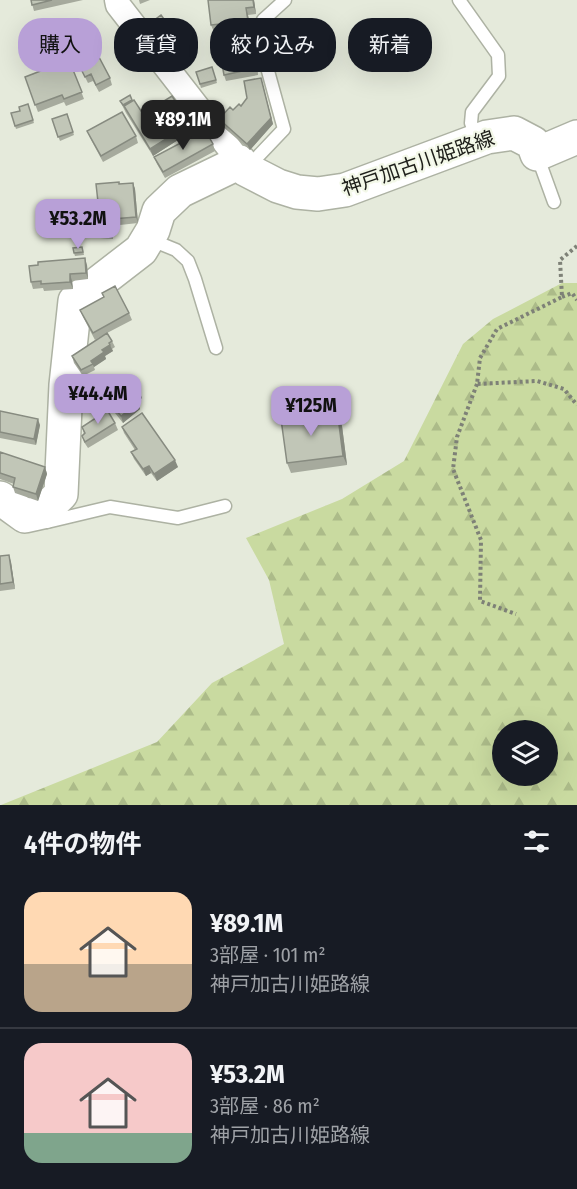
<!DOCTYPE html>
<html lang="ja">
<head>
<meta charset="utf-8">
<style>
	:root { --surface:#171b24; --page:#20242c; --text:#f1f3f6; --muted:#9ea1a6; --line:#363941; --accent:#b8a0d7 }
	body { margin:0; font-family:"Fira Sans Condensed","Noto Sans JP",sans-serif; background:var(--page); color:var(--text); height:100vh; display:flex; flex-direction:column; font-size:22px; white-space:nowrap }
	* { box-sizing:border-box; margin:0 }
	p { font-size:20px; color:var(--muted) }
	.icon { flex:none; width:33px; height:33px; fill:none; stroke:currentColor; stroke-width:2; stroke-linecap:round; stroke-linejoin:round }
	.map { position:relative; height:805px; overflow:hidden }
	.details { display:flex; flex-direction:column; background:var(--surface); flex:1 }
	.details>* { flex:none }
	.hud { position:absolute; left:18px; top:18px; width:542px; height:54px; display:flex; gap:12px }
	.tools { position:absolute; left:492px; top:720px; display:grid; gap:12px }
	.tools a { display:grid; place-items:center; width:66px; height:66px; border-radius:50%; background:var(--surface); box-shadow:0 6px 24px #0002; font-size:30px }
	.price { position:absolute; translate:-50% -51px; padding:0 14px; border-radius:12px; background:var(--accent); color:#111; font-size:20px; line-height:39px; filter:drop-shadow(0 2px 3px #0008) }
	.price::after { content:''; position:absolute; left:50%; top:36px; width:18px; height:14px; margin-left:-9px; background:inherit; clip-path:polygon(0 0,100% 0,50% 100%) }
	.price.active { background:#222; color:#fff }
	ul { padding:0; list-style:none }
	li { display:flex; align-items:center; gap:18px; height:150px; padding:0 24px }
	li+li { border-top:2px solid var(--line) }
	li span { display:grid; place-items:center; flex:none; width:168px; height:120px; border-radius:18px; color:#555 }
	li>.icon { margin-inline-start:auto }
	span .icon { width:72px; height:72px; fill:#fffc; stroke-width:1 }
	li b { font-size:26px }
	h2 { display:flex; justify-content:space-between; align-items:center; height:72px; padding:0 24px; font-size:26px }
	.pill { padding:0 21px; border-radius:24px; background:var(--surface); box-shadow:0 6px 24px #0002; font-size:21px; line-height:54px }
	.pill.active { background:var(--accent); color:#111 }
	.map>svg:first-child { display:block }
	.forest { fill:url(#forest-firs); fill-rule:evenodd }
	.lines { fill:none; stroke-linecap:round; stroke-linejoin:round }
	.service-casing { stroke:#adb2a3; stroke-width:15 }
	.minor-casing { stroke:#adb2a3; stroke-width:27 }
	.primary-casing { stroke:#adb2a3; stroke-width:36 }
	.path { stroke:#7e8177; stroke-width:4; stroke-dasharray:3 3; stroke-linecap:butt }
	.service { stroke:#fff; stroke-width:12 }
	.minor { stroke:#fff; stroke-width:24 }
	.primary { stroke:#fff; stroke-width:33 }
	.wall { fill:#a6aa9d }
	.shaded-wall { fill:#878b80 }
	.building { fill:#c1c6b7; stroke:#878b80; stroke-width:1.5 }
	.labels { text-anchor:middle; dominant-baseline:central; stroke-width:4.5; stroke-linejoin:round; paint-order:stroke }
	.street-label { font-size:20px; fill:#1e1f1a; stroke:#f3f8e8 }
</style>
</head>
<body>
<div class="map">
<svg width="577" height="805" viewBox="0 0 577 805">
	<defs>
		<pattern id="forest-firs" width="22" height="20" patternUnits="userSpaceOnUse" patternTransform="scale(1.5)"><rect width="22" height="20" fill="#c9daa0"/><path d="M5 1l3.5 6h-7zM16 11l3.5 6h-7z" fill="#acbb89"/></pattern>
	</defs>
	<rect width="100%" height="100%" fill="#e5eadb"/>
	<path class="forest" d="M 562,283 L 577,283 L 577,805 L 1,805 L 157,742 L 212,683 L 284,644 L 269,580 L 246,538 L 342,499 L 404,461 L 463,344 L 493,319 ZM 502,730 L 548,730 L 548,776 L 502,776 Z"/>
	<g class="lines">
		<defs>
			<path id="service" d="M 459,0 L 498,55 L 499,76 L 472,112 L 471,123 L 477,139
				M 537,155 L 554,202
				M 246,169 L 284,129 L 260,42 L 263,20 L 285,0
				M 149,239 L 176,250 L 188,261 L 195,279 L 216,348
				M 44,521 L 47,522 L 110,507 L 178,518 L 225,506"/>
			<path id="minor" d="M 117,0 L 118,5 L 240,162"/>
			<path id="primary" d="M 0,498 L 25,516 L 43,512 L 61,494 L 66,385 L 75,301 L 141,250 L 153,230 L 159,211 L 180,191 L 240,162 L 245,169 L 278,186 L 297,192 L 318,194 L 345,190 L 487,137 L 514,133 L 533,143 L 537,154 L 577,137"/>
		</defs>
		<use href="#service" class="service-casing"/>
		<use href="#minor" class="minor-casing"/>
		<use href="#primary" class="primary-casing"/>
		<path class="path" d="M 577,246 L 560,260 L 562,297 L 497,329 L 480,358 L 477,384 L 537,381 L 564,389 L 577,405
			M 562,297 L 572,293 L 577,300
			M 477,384 L 457,437 L 453,469 L 481,540 L 480,601 L 516,614"/>
		<use href="#service" class="service"/>
		<use href="#minor" class="minor"/>
		<use href="#primary" class="primary"/>
	</g>
	<path class="wall" d="M 31,0 L 83,0 L 34,11 Z
		M 139,0 L 150,0 L 140,4 Z
		M 254,0 L 256,14 L 248,15 L 250,27 L 214,32 L 211,25 Z
		M 226,40 L 229,51 L 220,53 L 219,49 Z
		M 71,49 L 110,78 L 112,85 L 99,92 L 93,81 L 88,83 Z
		M 254,50 L 258,75 L 226,81 L 224,75 L 232,51 Z
		M 69,60 L 84,99 L 66,106 L 64,102 L 38,112 L 25,77 Z
		M 212,67 L 217,83 L 201,88 L 196,72 Z
		M 261,78 L 273,124 L 250,150 L 222,126 L 219,119 L 241,106 L 247,98 Z
		M 120,101 L 133,101 L 143,114 L 190,124 L 192,131 L 153,156 L 126,113 Z
		M 28,104 L 34,123 L 16,129 L 11,113 L 20,111 Z
		M 67,114 L 74,135 L 60,141 L 52,119 Z
		M 87,131 L 136,136 L 138,143 L 103,162 L 90,138 Z
		M 213,144 L 215,151 L 165,178 L 157,164 L 154,157 Z
		M 119,182 L 120,184 L 133,183 L 135,189 L 138,223 L 102,227 L 100,220 Z
		M 88,224 L 90,227 L 89,234 L 82,234 L 81,231 Z
		M 113,234 L 113,239 L 100,238 L 99,235 Z
		M 83,250 L 84,255 L 75,256 L 74,253 Z
		M 87,265 L 88,279 L 72,281 L 73,289 L 44,291 L 43,288 L 33,289 L 31,282 Z
		M 102,293 L 129,313 L 132,320 L 107,333 L 112,341 L 115,347 L 112,349 L 113,351 L 105,356 L 106,359 L 94,367 L 95,370 L 83,376 L 74,363 L 72,356 L 103,335 L 95,340 L 83,317 L 80,310 L 104,298 Z
		M 130,384 L 139,391 L 142,398 L 137,402 L 140,409 L 123,423 L 107,403 L 104,396 L 113,393 Z
		M 0,411 L 40,425 L 36,445 L 0,438 Z
		M 97,413 L 115,423 L 118,430 L 88,448 L 84,442 L 82,436 L 84,434 L 82,427 L 99,417 Z
		M 321,413 L 323,419 L 338,417 L 342,426 L 347,465 L 291,473 L 287,463 L 312,414 Z
		M 122,427 L 178,467 L 157,481 L 151,473 L 146,476 L 134,459 L 131,452 L 135,450 L 124,433 Z
		M 0,452 L 45,467 L 47,474 L 38,501 L 15,493 L 13,487 L 14,484 L 0,479 Z
		M 0,556 L 11,562 L 15,589 L 0,591 Z"/>
	<path class="shaded-wall" d="M 253,0 L 254,0 L 256,14 L 254,7 Z
		M 246,8 L 248,15 L 250,27 L 248,21 Z
		M 172,30 L 173,33 L 161,42 L 160,39 Z
		M 251,43 L 254,50 L 258,75 L 256,68 Z
		M 261,78 L 273,124 L 250,150 L 247,144 Z
		M 190,124 L 192,131 L 153,156 L 150,149 Z
		M 133,183 L 135,189 L 138,223 L 136,217 Z
		M 85,258 L 87,265 L 88,279 L 86,273 Z
		M 70,274 L 72,281 L 73,289 L 70,282 Z
		M 110,345 L 113,351 L 105,356 L 106,359 L 94,367 L 91,361 L 102,350 Z
		M 139,391 L 142,398 L 135,403 L 133,396 Z
		M 138,403 L 140,409 L 123,423 L 121,416 Z
		M 338,417 L 342,426 L 347,465 L 343,456 Z
		M 38,419 L 40,425 L 36,445 L 34,439 Z
		M 175,460 L 178,467 L 157,481 L 154,474 Z
		M 149,466 L 151,473 L 146,476 L 143,469 Z
		M 45,467 L 47,474 L 38,501 L 36,494 Z
		M 9,555 L 11,562 L 15,589 L 13,582 Z"/>
	<path class="building" d="M 31,0 L 52,0 L 32,5 Z
		M 208,0 L 253,0 L 254,7 L 246,8 L 248,21 L 211,25 Z
		M 161,15 L 172,30 L 160,39 L 149,24 Z
		M 90,40 L 110,78 L 96,85 L 91,74 L 85,77 L 71,49 Z
		M 226,40 L 228,48 L 219,49 L 218,41 Z
		M 251,43 L 256,68 L 224,75 L 220,53 L 232,51 L 231,47 Z
		M 69,60 L 82,92 L 64,99 L 62,95 L 35,105 L 25,77 Z
		M 212,67 L 216,80 L 200,84 L 196,72 Z
		M 261,78 L 271,118 L 247,144 L 219,119 L 230,107 L 233,110 L 239,104 L 241,106 L 247,98 L 244,81 Z
		M 130,95 L 132,100 L 123,105 L 120,101 Z
		M 172,96 L 190,124 L 150,149 L 124,106 L 134,100 L 143,114 Z
		M 28,104 L 33,120 L 15,126 L 11,113 L 20,111 L 19,107 Z
		M 122,112 L 136,136 L 101,156 L 87,131 Z
		M 67,114 L 73,132 L 58,137 L 52,119 Z
		M 205,130 L 213,144 L 163,172 L 154,157 Z
		M 119,182 L 119,184 L 133,183 L 136,217 L 100,220 L 96,184 Z
		M 81,224 L 88,224 L 88,231 L 81,231 Z
		M 99,231 L 112,231 L 112,235 L 99,235 Z
		M 82,247 L 83,252 L 74,253 L 73,248 Z
		M 85,258 L 86,273 L 70,274 L 70,282 L 41,284 L 41,281 L 31,282 L 29,266 L 38,265 L 38,262 Z
		M 115,286 L 129,313 L 93,333 L 80,310 L 104,297 L 102,293 Z
		M 107,333 L 112,341 L 109,343 L 110,345 L 102,350 L 104,352 L 91,361 L 93,364 L 81,370 L 72,356 Z
		M 128,381 L 130,384 L 132,382 L 139,391 L 133,396 L 138,403 L 121,416 L 104,396 L 111,391 L 113,393 Z
		M 106,408 L 115,423 L 85,442 L 82,436 L 85,433 L 82,427 L 99,416 L 97,413 Z
		M 311,410 L 311,414 L 321,413 L 322,419 L 338,417 L 343,456 L 287,463 L 281,419 L 296,416 L 296,412 Z
		M 0,411 L 38,419 L 34,439 L 0,432 Z
		M 142,413 L 175,460 L 154,474 L 149,466 L 143,469 L 131,452 L 137,449 L 122,427 Z
		M 0,452 L 45,467 L 36,494 L 13,487 L 15,478 L 0,473 Z
		M 9,555 L 13,582 L 0,584 L 0,556 Z"/>
	<g class="labels">
		<g class="street-label">
			<text transform="translate(418 163) rotate(-19)">神戸加古川姫路線</text>
		</g>
	</g>
</svg>
<div class="tools">
<a><svg class="icon" aria-label="layers" viewBox="0 0 24 24"><path d="M12 4l9 5-9 5-9-5zM3 14l9 5 9-5"/></svg></a>
</div>
<b class="price active" style="left:183px;top:151px">¥89.1M</b>
<b class="price" style="left:78px;top:250px">¥53.2M</b>
<b class="price" style="left:98px;top:425px">¥44.4M</b>
<b class="price" style="left:311px;top:437px">¥125M</b>
<div class="hud">
<a class="pill active">購入</a>
<a class="pill">賃貸</a>
<a class="pill">絞り込み</a>
<a class="pill">新着</a>
</div>
</div>
<section class="details">
<h2>4件の物件<svg class="icon" aria-label="filters" viewBox="0 0 24 24"><path d="M4 7h16M4 17h16"/><circle cx="9" cy="7" r="2"/><circle cx="15" cy="17" r="2"/></svg></h2>
<ul>
<li><span style="background:linear-gradient(#ffd9b3 60%,#b9a48a 0)"><svg class="icon" aria-label="home" viewBox="0 0 24 24"><path d="M3 11l9-7 9 7M6 9v11h12V9"/></svg></span><div><b>¥89.1M</b><p>3部屋 · 101 m²</p><p>神戸加古川姫路線</p></div></li>
<li><span style="background:linear-gradient(#f6c9c9 75%,#7fa58c 0)"><svg class="icon" aria-label="home" viewBox="0 0 24 24"><path d="M3 11l9-7 9 7M6 9v11h12V9"/></svg></span><div><b>¥53.2M</b><p>3部屋 · 86 m²</p><p>神戸加古川姫路線</p></div></li>
</ul>
</section>
</body>
</html>
